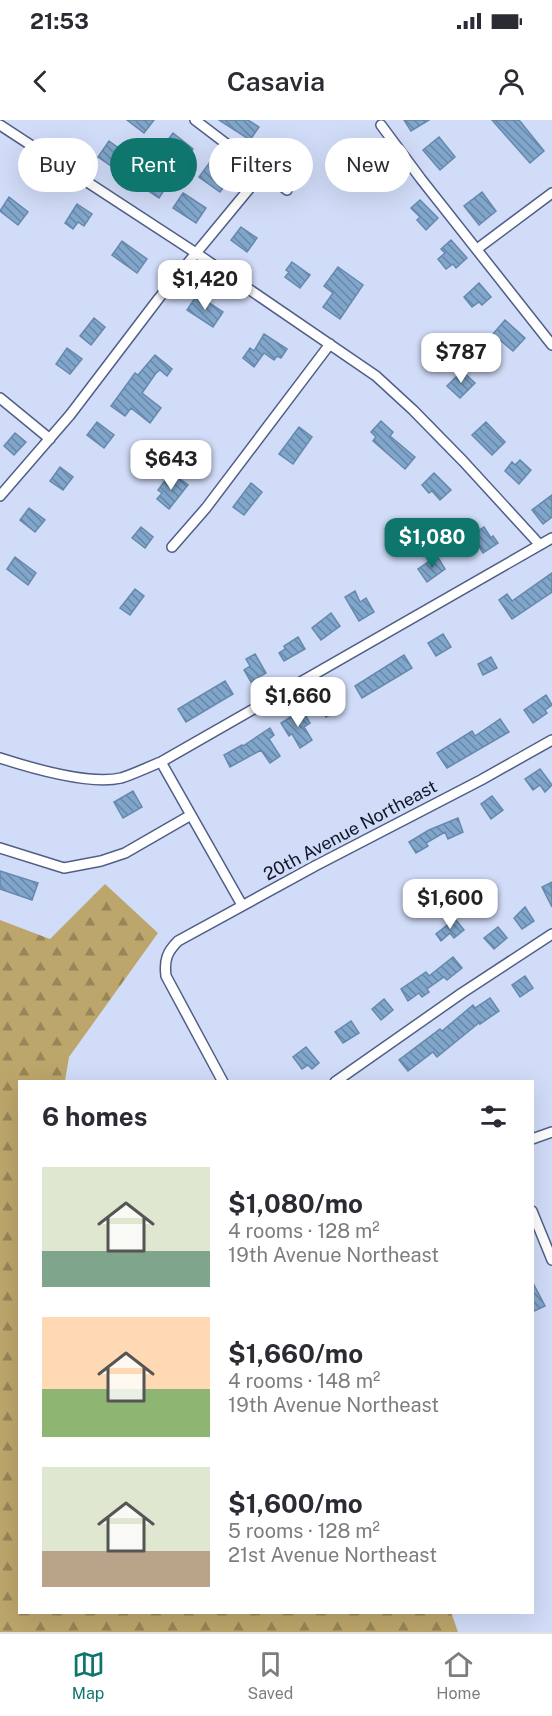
<!DOCTYPE html>
<html lang="en">
<head>
<meta charset="utf-8">
<style>
	:root { --surface:#fff; --page:#f2f2f3; --text:#2b2b33; --muted:#7c7c81; --line:#e1e1e2; --accent:#0f766e }
	body { margin:0; font-family:"Public Sans",sans-serif; background:var(--page); color:var(--text); height:100vh; display:flex; flex-direction:column; font-size:22px; white-space:nowrap }
	* { box-sizing:border-box; margin:0 }
	p { font-size:20px; color:var(--muted) }
	.icon { flex:none; width:33px; height:33px; fill:none; stroke:currentColor; stroke-width:2; stroke-linecap:round; stroke-linejoin:round }
	.map { position:relative; flex:1; overflow:hidden }
	.panel { position:absolute; left:18px; top:960px; width:516px; height:534px; display:flex; flex-direction:column; background:var(--surface); border-radius:0px; box-shadow:0 6px 24px #0002 }
	.panel>* { flex:none }
	.hud { position:absolute; left:18px; top:18px; width:516px; height:54px; display:flex; gap:12px }
	.price { position:absolute; translate:-50% -51px; padding:0 14px; border-radius:12px; background:#fff; color:#222; font-size:20px; line-height:39px; filter:drop-shadow(0 2px 3px #0008) }
	.price::after { content:''; position:absolute; left:50%; top:36px; width:18px; height:14px; margin-left:-9px; background:inherit; clip-path:polygon(0 0,100% 0,50% 100%) }
	.price.current { background:var(--accent); color:#fff }
	ul { padding:0; list-style:none }
	li { display:flex; align-items:center; gap:18px; height:150px; padding:0 24px }
	li span { display:grid; place-items:center; flex:none; width:168px; height:120px; border-radius:0px; color:#555 }
	li>.icon { margin-inline-start:auto }
	span .icon { width:72px; height:72px; fill:#fffc; stroke-width:1 }
	li b { font-size:26px }
	h2 { display:flex; justify-content:space-between; align-items:center; height:72px; padding:0 24px; font-size:26px }
	.pill { padding:0 21px; border-radius:27px; background:var(--surface); box-shadow:0 6px 24px #0002; font-size:21px; line-height:54px }
	.pill.current { background:var(--accent); color:#fff }
	.status { display:flex; justify-content:space-between; align-items:center; height:42px; padding:0 30px; background:var(--surface); direction:ltr }
	.status svg { height:16px; fill:currentColor }
	header { display:flex; justify-content:space-between; align-items:center; height:78px; padding:0 24px; background:var(--surface); font-size:27px; font-weight:600 }
	.tab-bar { display:flex; justify-content:space-around; align-items:center; height:84px; border-top:2px solid var(--line); background:var(--surface); font-size:16px; color:var(--muted) }
	.tab-bar a { display:grid; justify-items:center; gap:3px }
	.tab-bar .current { color:var(--accent) }
	.map>svg:first-child { display:block }
	.forest { fill:url(#forest-firs) }
	.building { fill:url(#building-back-hatch); stroke:#6589ad; stroke-width:1.5 }
	.lines { fill:none; stroke-linecap:round; stroke-linejoin:round }
	.street-casing { stroke:#515f88; stroke-width:12 }
	.street { stroke:#fff; stroke-width:9 }
	.labels { text-anchor:middle; dominant-baseline:central; stroke-width:6; stroke-linejoin:round; paint-order:stroke }
	.street-label { font-size:18px; fill:#111627; stroke:#d1dcf8 }
</style>
</head>
<body>
<div class="status"><b>21:53</b><svg viewBox="0 0 49 12"><path d="M0 12V9h3v3zM5 12V6h3v6zM10 12V3h3v9zM15 12V0h3v12zM26 1h20v11H26zM47 4h2v5h-2z"/></svg></div>
<header><svg class="icon" aria-label="back" viewBox="0 0 24 24"><path d="M15 5l-7 7 7 7"/></svg>Casavia<svg class="icon" aria-label="person" viewBox="0 0 24 24"><circle cx="12" cy="8" r="4"/><path d="M4 21q1-7 8-7t8 7"/></svg></header>
<div class="map">
<svg width="552" height="1512" viewBox="0 0 552 1512">
	<defs>
		<pattern id="forest-firs" width="22" height="20" patternUnits="userSpaceOnUse" patternTransform="scale(1.5)"><rect width="22" height="20" fill="#bda66b"/><path d="M5 1l3.5 6h-7zM16 11l3.5 6h-7z" fill="#988658"/></pattern>
		<pattern id="building-back-hatch" width="6" height="6" patternUnits="userSpaceOnUse" patternTransform="scale(1.5)"><rect width="6" height="6" fill="#81a6cb"/><path d="M-1 5l2 2M0 0l6 6M5-1l2 2" fill="none" stroke="#6886a5"/></pattern>
	</defs>
	<rect width="100%" height="100%" fill="#d1dcf8"/>
	<path class="forest" d="M 105,764 L 158,813 L 69,937 L 65,961 L 20,962 L 20,1492 L 451,1492 L 458,1512 L 0,1512 L 0,800 L 50,819 Z"/>
	<path class="building" d="M 127,0 L 154,0 L 144,13 Z
		M 219,0 L 248,0 L 259,7 L 250,20 Z
		M 404,0 L 429,0 L 411,11 Z
		M 492,0 L 519,0 L 544,31 L 530,43 Z
		M 173,13 L 193,29 L 183,42 L 163,26 Z
		M 439,17 L 455,37 L 440,50 L 423,30 Z
		M 109,21 L 131,37 L 120,52 L 98,37 Z
		M 210,42 L 231,58 L 220,72 L 199,57 Z
		M 146,48 L 169,63 L 159,78 L 136,63 Z
		M 482,72 L 496,91 L 479,105 L 464,86 Z
		M 183,73 L 206,88 L 196,103 L 173,88 Z
		M 9,77 L 28,92 L 18,105 L 0,91 Z
		M 420,80 L 438,98 L 426,110 L 417,100 L 420,97 L 411,88 Z
		M 77,84 L 92,94 L 84,106 L 78,102 L 73,109 L 65,103 Z
		M 241,107 L 257,118 L 247,132 L 231,120 Z
		M 451,120 L 467,138 L 456,148 L 453,144 L 446,149 L 438,139 L 445,133 L 441,129 Z
		M 122,121 L 147,139 L 137,153 L 112,135 Z
		M 292,142 L 310,155 L 300,168 L 285,157 L 289,152 L 286,150 Z
		M 338,147 L 363,165 L 340,199 L 323,187 L 333,173 L 324,166 Z
		M 479,163 L 491,177 L 482,185 L 479,182 L 472,187 L 464,177 Z
		M 197,175 L 223,192 L 213,207 L 187,190 Z
		M 94,198 L 105,207 L 91,225 L 80,216 Z
		M 505,200 L 525,218 L 513,231 L 493,214 Z
		M 264,214 L 287,229 L 281,238 L 277,236 L 274,240 L 264,233 L 254,247 L 243,238 L 250,228 L 254,231 Z
		M 67,228 L 82,239 L 70,254 L 56,244 Z
		M 155,235 L 172,249 L 167,256 L 160,250 L 156,253 L 142,273 L 161,288 L 150,303 L 131,288 L 125,296 L 111,286 L 135,253 L 138,255 Z
		M 462,251 L 475,263 L 460,278 L 447,266 Z
		M 381,301 L 393,312 L 390,316 L 415,337 L 405,349 L 373,321 L 376,317 L 371,312 Z
		M 97,302 L 114,315 L 104,328 L 87,315 Z
		M 486,302 L 505,322 L 492,335 L 472,315 Z
		M 299,307 L 312,317 L 293,344 L 279,334 Z
		M 15,313 L 26,322 L 14,335 L 4,326 Z
		M 520,340 L 531,350 L 519,364 L 505,351 L 512,342 L 515,345 Z
		M 60,347 L 73,357 L 63,370 L 50,361 Z
		M 434,353 L 451,370 L 440,380 L 432,371 L 429,373 L 422,365 Z
		M 176,356 L 188,365 L 169,389 L 157,379 L 162,373 L 158,370 L 167,358 L 171,362 Z
		M 251,363 L 262,372 L 244,395 L 233,387 Z
		M 552,375 L 552,397 L 543,404 L 532,390 Z
		M 29,388 L 45,400 L 35,412 L 20,400 Z
		M 141,407 L 153,417 L 145,428 L 132,418 Z
		M 484,407 L 491,418 L 493,416 L 498,423 L 483,433 L 472,415 Z
		M 437,436 L 445,449 L 427,462 L 418,449 Z
		M 15,437 L 36,453 L 28,465 L 7,449 Z
		M 552,453 L 552,472 L 512,499 L 499,480 L 507,474 L 512,481 Z
		M 135,469 L 144,476 L 130,495 L 120,488 Z
		M 355,471 L 360,482 L 366,478 L 374,492 L 359,501 L 345,477 Z
		M 331,493 L 340,506 L 321,520 L 312,508 Z
		M 443,514 L 451,527 L 436,536 L 428,523 Z
		M 298,517 L 305,529 L 284,541 L 279,533 L 285,529 L 284,526 Z
		M 255,534 L 266,553 L 251,562 L 244,550 L 250,546 L 246,539 Z
		M 404,535 L 412,548 L 362,578 L 355,566 Z
		M 491,537 L 497,548 L 483,555 L 478,544 Z
		M 225,561 L 233,574 L 186,602 L 178,589 Z
		M 332,574 L 341,589 L 326,597 L 317,582 Z
		M 546,575 L 552,585 L 545,590 L 547,593 L 533,603 L 524,590 Z
		M 302,590 L 310,603 L 304,607 L 312,620 L 300,628 L 292,614 L 289,616 L 281,603 Z
		M 500,599 L 509,612 L 447,648 L 437,633 L 472,611 L 475,616 Z
		M 270,608 L 274,615 L 269,619 L 280,636 L 270,643 L 261,630 L 230,647 L 224,635 L 242,625 L 243,626 Z
		M 540,649 L 552,665 L 545,672 L 540,665 L 533,670 L 525,659 Z
		M 133,671 L 142,687 L 123,698 L 114,682 Z
		M 492,676 L 503,690 L 491,699 L 481,684 Z
		M 458,698 L 463,712 L 448,719 L 445,712 L 426,723 L 428,726 L 416,733 L 409,722 L 429,710 Z
		M 0,751 L 38,763 L 32,780 L 0,769 Z
		M 552,762 L 552,787 L 542,767 Z
		M 525,787 L 534,801 L 522,809 L 514,798 Z
		M 455,799 L 464,810 L 454,818 L 450,813 L 441,821 L 436,814 Z
		M 498,807 L 507,818 L 494,829 L 484,818 Z
		M 453,837 L 462,848 L 447,860 L 444,857 L 427,869 L 429,872 L 422,877 L 419,873 L 408,881 L 401,869 L 426,852 L 429,856 Z
		M 525,856 L 533,868 L 520,877 L 512,865 Z
		M 490,878 L 499,891 L 480,904 L 480,902 L 437,937 L 433,932 L 408,951 L 399,940 L 440,909 L 442,911 L 473,885 L 475,888 Z
		M 384,879 L 393,890 L 381,900 L 372,889 Z
		M 351,901 L 359,913 L 343,923 L 335,912 Z
		M 306,927 L 319,943 L 312,949 L 308,945 L 302,949 L 293,937 Z
		M 532,1161 L 545,1186 L 532,1192 Z"/>
	<g class="lines">
		<defs>
			<path id="street" d="M 195,0 L 287,70
				M 0,5 L 196,133 L 376,256 L 413,290 L 463,341 L 540,425
				M 381,5 L 421,59 L 552,225
				M 477,129 L 552,73
				M 0,278 L 50,319
				M 0,376 L 70,295 L 159,178 L 263,52
				M 172,427 L 206,388 L 330,224
				M 0,638 C 31,648 90,665 121,658 C 134,654 148,647 161,642 L 552,418
				M 161,642 L 242,785
				M 0,728 L 64,748 L 101,741 L 125,733 L 191,695
				M 223,962 L 166,856 C 164,840 167,832 178,821 L 315,746 L 481,660 L 552,620
				M 335,962 L 462,873 L 552,814
				M 532,1019 L 552,1012
				M 532,1091 L 552,1140"/>
		</defs>
		<use href="#street" class="street-casing"/>
		<use href="#street" class="street"/>
	</g>
	<g class="labels">
		<g class="street-label">
			<text transform="translate(350 710) rotate(-28)">20th Avenue Northeast</text>
		</g>
	</g>
</svg>
<b class="price" style="left:205px;top:191px">$1,420</b>
<b class="price" style="left:461px;top:264px">$787</b>
<b class="price" style="left:171px;top:371px">$643</b>
<b class="price current" style="left:432px;top:449px">$1,080</b>
<b class="price" style="left:298px;top:608px">$1,660</b>
<b class="price" style="left:450px;top:810px">$1,600</b>
<div class="hud">
<a class="pill">Buy</a>
<a class="pill current">Rent</a>
<a class="pill">Filters</a>
<a class="pill">New</a>
</div>
<section class="panel">
<h2>6 homes<svg class="icon" aria-label="filters" viewBox="0 0 24 24"><path d="M4 7h16M4 17h16"/><circle cx="9" cy="7" r="2"/><circle cx="15" cy="17" r="2"/></svg></h2>
<ul>
<li><span style="background:linear-gradient(#dfe7d0 70%,#7fa58c 0)"><svg class="icon" aria-label="home" viewBox="0 0 24 24"><path d="M3 11l9-7 9 7M6 9v11h12V9"/></svg></span><div><b>$1,080/mo</b><p>4 rooms · 128 m²</p><p>19th Avenue Northeast</p></div></li>
<li><span style="background:linear-gradient(#ffd9b3 60%,#8fb573 0)"><svg class="icon" aria-label="home" viewBox="0 0 24 24"><path d="M3 11l9-7 9 7M6 9v11h12V9"/></svg></span><div><b>$1,660/mo</b><p>4 rooms · 148 m²</p><p>19th Avenue Northeast</p></div></li>
<li><span style="background:linear-gradient(#dfe7d0 70%,#b9a48a 0)"><svg class="icon" aria-label="home" viewBox="0 0 24 24"><path d="M3 11l9-7 9 7M6 9v11h12V9"/></svg></span><div><b>$1,600/mo</b><p>5 rooms · 128 m²</p><p>21st Avenue Northeast</p></div></li>
</ul>
</section>
</div>
<nav class="tab-bar">
<a class="current"><svg class="icon" aria-label="map" viewBox="0 0 24 24"><path d="M3 6l6-2 6 2 6-2v14l-6 2-6-2-6 2zM9 4v14M15 6v14"/></svg>Map</a>
<a><svg class="icon" aria-label="saved" viewBox="0 0 24 24"><path d="M7 4h10v16l-5-4-5 4z"/></svg>Saved</a>
<a><svg class="icon" aria-label="home" viewBox="0 0 24 24"><path d="M3 11l9-7 9 7M6 9v11h12V9"/></svg>Home</a>
</nav>
</body>
</html>
